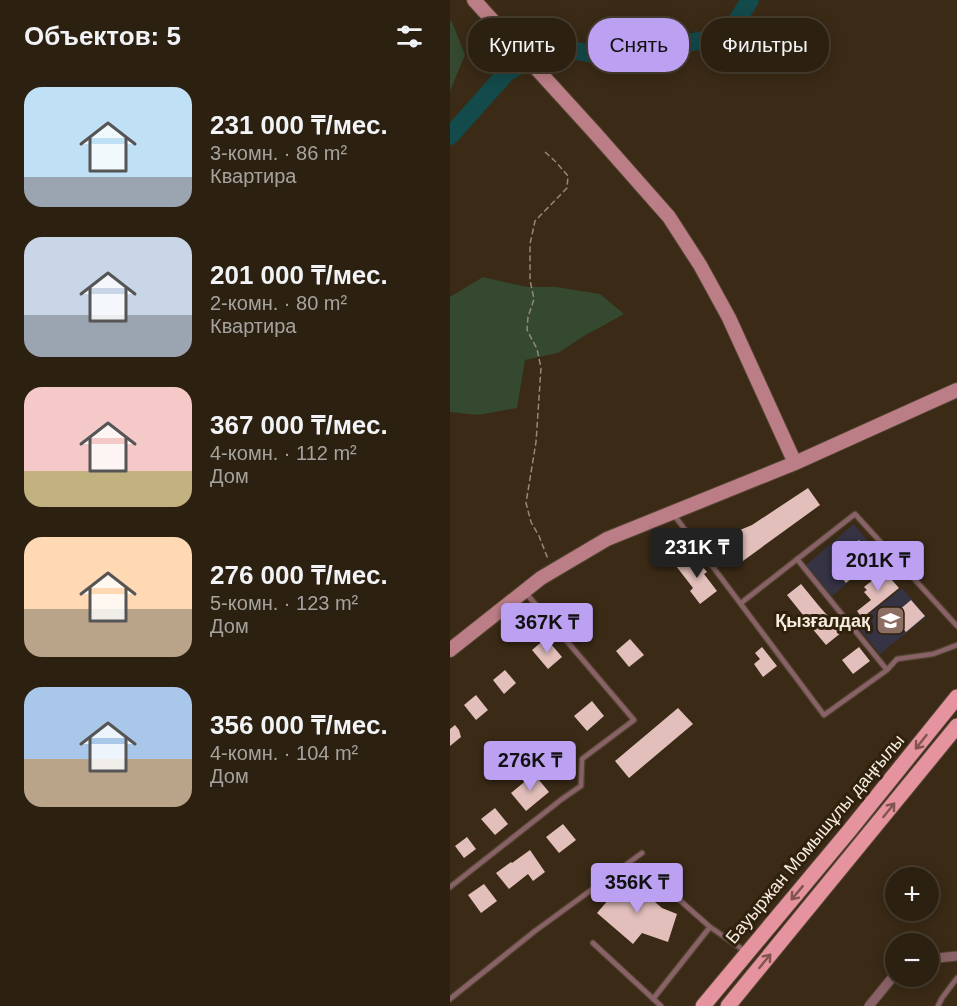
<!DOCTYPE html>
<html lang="ru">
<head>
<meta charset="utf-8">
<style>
	:root { --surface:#2c2010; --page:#382d1e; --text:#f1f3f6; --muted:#a6a39f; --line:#483e30; --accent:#bca0f2 }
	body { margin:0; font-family:Arial,sans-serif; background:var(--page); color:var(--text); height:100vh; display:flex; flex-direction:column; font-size:22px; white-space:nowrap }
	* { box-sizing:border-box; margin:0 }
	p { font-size:20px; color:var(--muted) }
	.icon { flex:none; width:33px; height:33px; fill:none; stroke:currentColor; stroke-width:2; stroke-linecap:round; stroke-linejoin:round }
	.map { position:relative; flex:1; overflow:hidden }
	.details { display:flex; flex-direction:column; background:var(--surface); width:450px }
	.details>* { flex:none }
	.hud { position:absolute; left:18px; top:18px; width:399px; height:54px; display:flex; gap:12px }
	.buttons { position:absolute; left:435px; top:867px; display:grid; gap:12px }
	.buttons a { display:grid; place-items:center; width:54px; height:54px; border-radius:50%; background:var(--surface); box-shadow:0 3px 15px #0003,0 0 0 2px var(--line); font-size:30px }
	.price { position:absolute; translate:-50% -51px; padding:0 14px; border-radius:6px; background:var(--accent); color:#111; font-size:20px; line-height:39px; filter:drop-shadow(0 2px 3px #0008) }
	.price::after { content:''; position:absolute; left:50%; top:36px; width:18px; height:14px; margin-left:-9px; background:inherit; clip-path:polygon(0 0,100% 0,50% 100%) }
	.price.selected { background:#222; color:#fff }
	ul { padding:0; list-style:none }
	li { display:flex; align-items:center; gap:18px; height:150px; padding:0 24px }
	li span { display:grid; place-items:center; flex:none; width:168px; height:120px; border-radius:18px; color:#555 }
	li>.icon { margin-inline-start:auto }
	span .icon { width:72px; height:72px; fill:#fffc; stroke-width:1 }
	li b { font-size:26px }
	h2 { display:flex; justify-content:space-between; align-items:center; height:72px; padding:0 24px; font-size:26px }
	.pill { padding:0 21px; border-radius:24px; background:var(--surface); box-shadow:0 3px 15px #0003,0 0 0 2px var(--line); font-size:21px; line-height:54px }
	.pill.selected { background:var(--accent); color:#111 }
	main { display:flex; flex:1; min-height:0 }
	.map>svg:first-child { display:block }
	.education { fill:#353344 }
	.green { fill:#344930 }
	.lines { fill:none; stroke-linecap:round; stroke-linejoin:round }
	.river { stroke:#134a4b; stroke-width:18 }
	.building { fill:#e2bfbb }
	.lane-casing { stroke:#544532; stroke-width:7 }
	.street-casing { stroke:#544532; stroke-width:11 }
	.secondary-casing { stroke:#544532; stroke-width:16 }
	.primary-casing { stroke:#544532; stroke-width:17 }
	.path { stroke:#968979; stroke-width:1.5; stroke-dasharray:6 3; stroke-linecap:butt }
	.lane { stroke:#896267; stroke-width:4.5 }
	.street { stroke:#896267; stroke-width:9 }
	.secondary { stroke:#bc7e86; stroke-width:14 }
	.primary { stroke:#e4939f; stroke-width:15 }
	.oneway { stroke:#81544f }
	.labels { text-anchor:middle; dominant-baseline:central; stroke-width:6; stroke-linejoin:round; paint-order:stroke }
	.poi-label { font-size:18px; font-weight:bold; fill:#f5ebde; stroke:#30210d; text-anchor:end }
	.street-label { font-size:18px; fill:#f5ebde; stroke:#30210d }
</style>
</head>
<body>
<main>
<section class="details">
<h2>Объектов: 5<svg class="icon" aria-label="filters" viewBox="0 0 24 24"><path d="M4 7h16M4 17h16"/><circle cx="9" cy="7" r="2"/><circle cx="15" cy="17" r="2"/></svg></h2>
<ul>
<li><span style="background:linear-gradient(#bfe0f5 75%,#9aa5b1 0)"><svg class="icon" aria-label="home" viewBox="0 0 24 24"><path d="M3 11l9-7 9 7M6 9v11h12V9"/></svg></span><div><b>231 000 ₸/мес.</b><p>3-комн. · 86 m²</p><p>Квартира</p></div></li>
<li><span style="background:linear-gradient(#c9d6e8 65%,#9aa5b1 0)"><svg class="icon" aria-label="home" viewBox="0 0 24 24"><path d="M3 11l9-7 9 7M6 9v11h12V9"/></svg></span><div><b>201 000 ₸/мес.</b><p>2-комн. · 80 m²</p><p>Квартира</p></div></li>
<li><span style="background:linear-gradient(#f6c9c9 70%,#c2b280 0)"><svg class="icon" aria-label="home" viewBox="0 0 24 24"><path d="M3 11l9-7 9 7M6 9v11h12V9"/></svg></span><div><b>367 000 ₸/мес.</b><p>4-комн. · 112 m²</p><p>Дом</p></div></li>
<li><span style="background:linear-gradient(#ffd9b3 60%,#b9a48a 0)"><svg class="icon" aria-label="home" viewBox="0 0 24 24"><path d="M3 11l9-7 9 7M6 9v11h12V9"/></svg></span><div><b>276 000 ₸/мес.</b><p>5-комн. · 123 m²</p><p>Дом</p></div></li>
<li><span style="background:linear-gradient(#a9c7e8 60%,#b9a48a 0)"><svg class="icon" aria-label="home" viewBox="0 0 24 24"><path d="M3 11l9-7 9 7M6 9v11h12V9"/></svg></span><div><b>356 000 ₸/мес.</b><p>4-комн. · 104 m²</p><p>Дом</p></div></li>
</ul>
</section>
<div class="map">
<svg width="507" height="1006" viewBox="0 0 507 1006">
	<rect width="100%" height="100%" fill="#3a2a16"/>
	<path class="education" d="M 404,524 L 430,556 L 382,596 L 356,565 Z
		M 452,588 L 476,617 L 430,654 L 406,625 Z"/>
	<path class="green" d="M 0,21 L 2,22 L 15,55 L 0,91 Z
		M 33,277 L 77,287 L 106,287 L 150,294 L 174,314 L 134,336 L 108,353 L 75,360 L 67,408 L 28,415 L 0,412 L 0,297 Z"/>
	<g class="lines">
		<path class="river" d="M 0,136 L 57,72 L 106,47 L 164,58 L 278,35 L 300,0"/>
	</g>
	<path class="building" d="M 358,488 L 370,505 L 286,566 L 266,540 L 302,525 Z
		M 409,540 L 417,550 L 422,546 L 429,554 L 396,583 L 389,575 L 400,565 L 391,555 Z
		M 242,554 L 257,572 L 254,574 L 267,591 L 250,604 L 240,591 L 243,588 L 226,566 Z
		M 434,571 L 449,588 L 412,618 L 407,611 L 421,600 L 414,592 L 417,590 L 414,587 Z
		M 351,584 L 369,606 L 392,632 L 376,645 L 356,621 L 357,620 L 337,595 Z
		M 461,600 L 475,616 L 456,632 L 442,616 Z
		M 96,638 L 112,657 L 98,669 L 82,650 Z
		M 180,639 L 194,655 L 179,667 L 166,651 Z
		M 312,647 L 327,666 L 313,677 L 304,664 L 310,659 L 305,653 Z
		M 409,647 L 420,661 L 403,674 L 392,660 Z
		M 55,670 L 66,683 L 54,694 L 43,680 Z
		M 26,695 L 38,710 L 26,720 L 14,705 Z
		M 142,701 L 154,716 L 137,731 L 124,716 Z
		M 228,708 L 243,724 L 179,778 L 165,761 Z
		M 5,725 L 9,730 L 11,737 L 0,746 L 0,729 Z
		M 84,774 L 99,792 L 76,811 L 61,793 Z
		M 45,808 L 58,824 L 45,835 L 31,819 Z
		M 113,824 L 126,840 L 109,853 L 96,837 Z
		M 17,837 L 26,849 L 14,858 L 5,846 Z
		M 80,850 L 95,872 L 83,881 L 78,874 L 59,889 L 46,873 L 61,862 L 62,863 Z
		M 177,878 L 212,908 L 227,914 L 218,942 L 192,933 L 183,944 L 147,913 Z
		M 34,884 L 47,901 L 31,913 L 18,895 Z"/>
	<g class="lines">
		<defs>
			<path id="lane" d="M 224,515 L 374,715 L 437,670 L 447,659 L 483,654 L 507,645
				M 347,559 L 437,670
				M 291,603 L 405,514 L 507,626
				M 199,873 L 260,927 L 203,999
				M 0,887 L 112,799 L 131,786 L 132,759 L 184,720 L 75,592
				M 260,927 L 295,951
				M 143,943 L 211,1006
				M 0,999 L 85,931 L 192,853
				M 488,1006 L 492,998 L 507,978"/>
			<path id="street" d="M 478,959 L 507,956
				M 419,1006 L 446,973"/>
			<path id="secondary" d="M 24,0 L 145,133 L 219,217 L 250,265 L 279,318 L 345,463 L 507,390
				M 0,650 L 91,578 L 157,539 L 345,463"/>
			<path id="primary" d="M 253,1006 L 399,831 L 507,697
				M 278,1006 L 507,726"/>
		</defs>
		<use href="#lane" class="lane-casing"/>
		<use href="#street" class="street-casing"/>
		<use href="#secondary" class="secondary-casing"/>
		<use href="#primary" class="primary-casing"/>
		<path class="path" d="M 95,152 L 106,162 L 118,176 L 117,188 L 85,221 L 80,244 L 80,280 L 84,299 L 78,317 L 77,330 L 87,349 L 91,368 L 86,442 L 76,503 L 81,522 L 89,536 L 98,559"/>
		<use href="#lane" class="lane"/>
		<use href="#street" class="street"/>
		<use href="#secondary" class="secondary"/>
		<use href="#primary" class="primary"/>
	</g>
	<defs><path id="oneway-shaft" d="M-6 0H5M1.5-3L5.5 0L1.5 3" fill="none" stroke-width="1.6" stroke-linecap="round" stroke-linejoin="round" transform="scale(1.5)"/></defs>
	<g class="oneway">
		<use href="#oneway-shaft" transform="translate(471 742) rotate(128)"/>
		<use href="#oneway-shaft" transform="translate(439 810) rotate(-51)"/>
		<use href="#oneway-shaft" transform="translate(347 893) rotate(130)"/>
		<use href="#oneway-shaft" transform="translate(315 961) rotate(-51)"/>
	</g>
	<defs>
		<symbol id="school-square" viewBox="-11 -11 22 22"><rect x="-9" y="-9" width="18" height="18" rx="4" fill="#8d6e63" stroke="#30210d"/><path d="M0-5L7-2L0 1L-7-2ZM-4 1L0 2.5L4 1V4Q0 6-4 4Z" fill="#fff"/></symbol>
	</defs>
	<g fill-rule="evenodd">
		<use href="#school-square" x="424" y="604" width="33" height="33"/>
	</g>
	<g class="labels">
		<g class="poi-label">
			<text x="420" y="621">Қызғалдақ</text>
		</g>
		<g class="street-label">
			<text transform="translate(365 839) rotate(-50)">Бауыржан Момышұлы даңғылы</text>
		</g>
	</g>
</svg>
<div class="buttons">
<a>+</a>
<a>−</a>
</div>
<b class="price selected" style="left:247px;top:579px">231K ₸</b>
<b class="price" style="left:428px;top:592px">201K ₸</b>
<b class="price" style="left:97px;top:654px">367K ₸</b>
<b class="price" style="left:80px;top:792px">276K ₸</b>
<b class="price" style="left:187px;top:914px">356K ₸</b>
<div class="hud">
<a class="pill">Купить</a>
<a class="pill selected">Снять</a>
<a class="pill">Фильтры</a>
</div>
</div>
</main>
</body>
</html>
